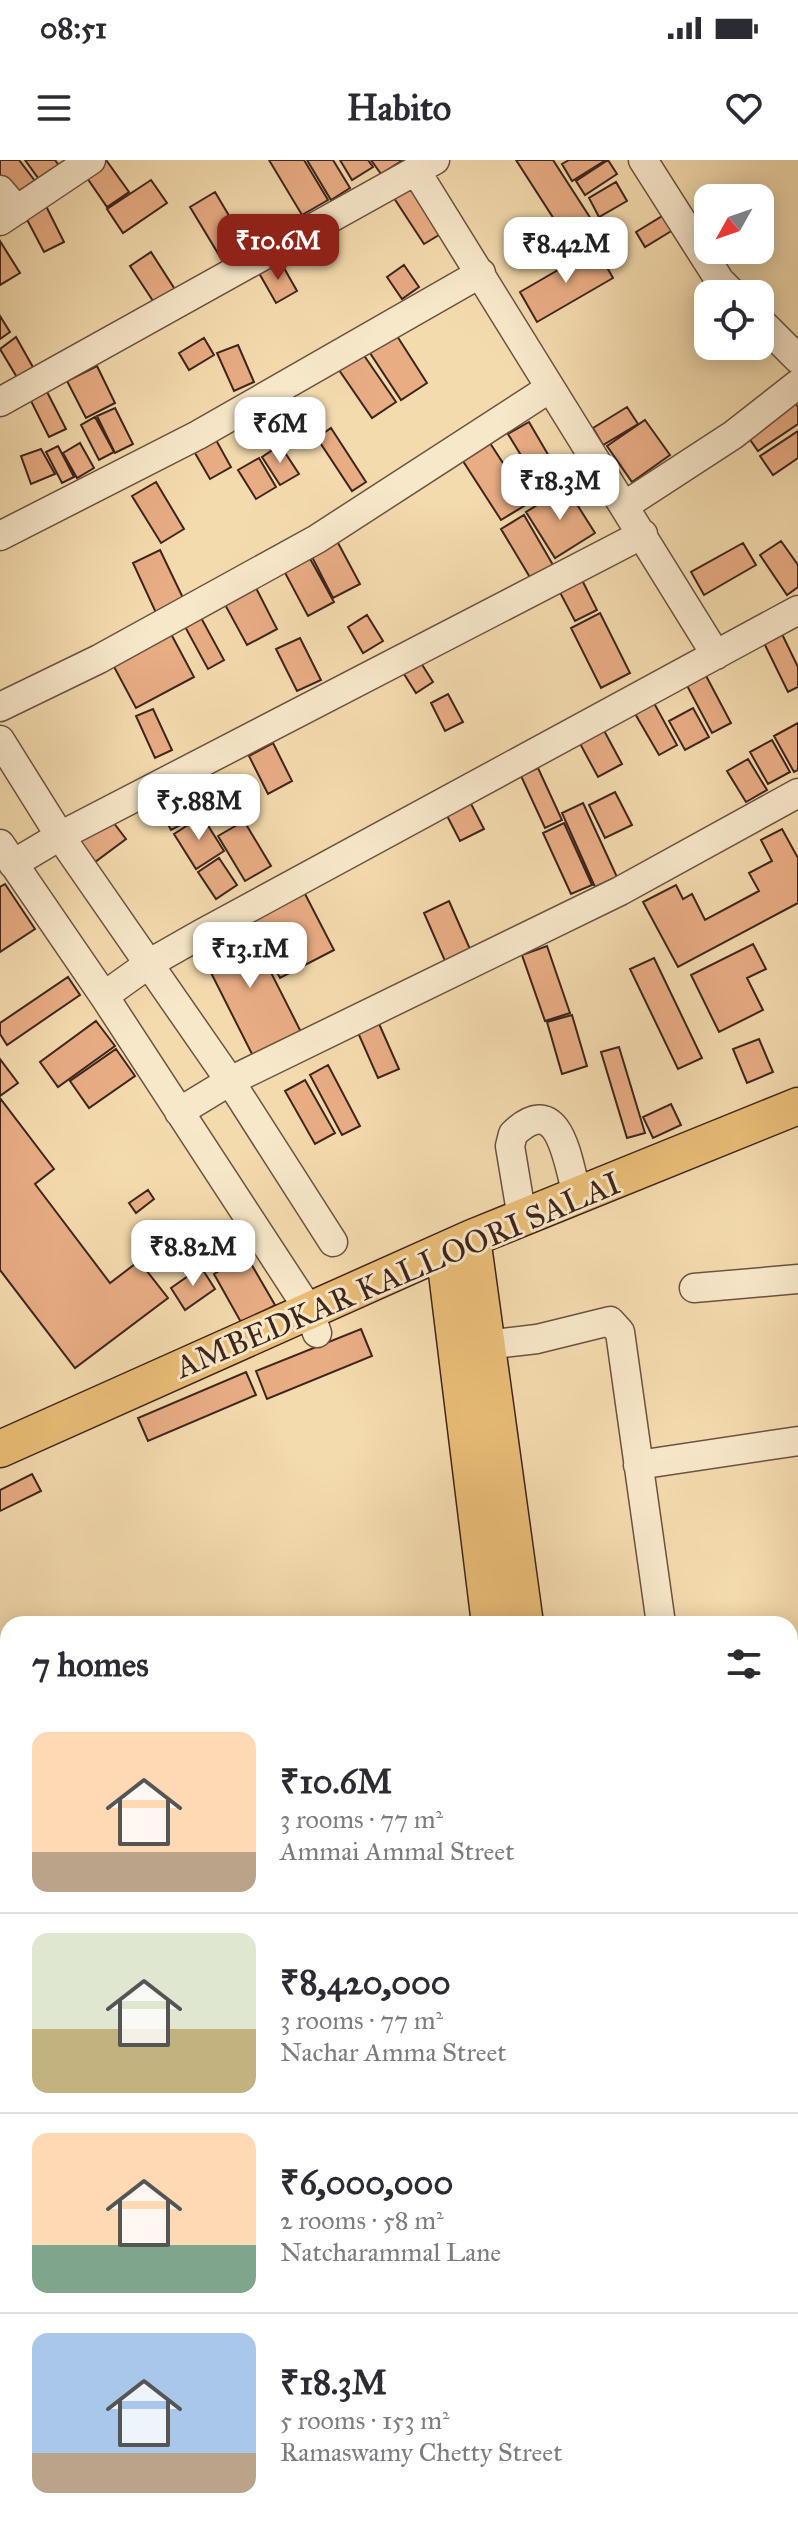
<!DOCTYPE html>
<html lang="en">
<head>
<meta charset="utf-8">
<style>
	:root { --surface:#fff; --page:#f7f7f7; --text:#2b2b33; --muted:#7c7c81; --line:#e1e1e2; --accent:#8f2418 }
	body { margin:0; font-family:"IM FELL Great Primer",serif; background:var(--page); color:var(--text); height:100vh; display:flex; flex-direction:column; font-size:30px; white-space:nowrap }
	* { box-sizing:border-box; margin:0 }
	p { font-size:26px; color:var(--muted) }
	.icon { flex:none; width:44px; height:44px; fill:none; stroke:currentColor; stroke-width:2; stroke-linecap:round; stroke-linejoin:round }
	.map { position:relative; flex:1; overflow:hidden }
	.drawer { position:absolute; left:0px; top:1456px; width:798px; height:912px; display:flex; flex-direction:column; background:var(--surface); border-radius:24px 24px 0 0; box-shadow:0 4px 20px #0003 }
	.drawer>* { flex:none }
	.needle { width:52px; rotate:230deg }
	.tools { position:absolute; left:694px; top:24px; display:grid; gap:16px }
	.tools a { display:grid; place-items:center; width:80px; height:80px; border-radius:16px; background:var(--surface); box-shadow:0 4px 20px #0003; font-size:40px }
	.price { position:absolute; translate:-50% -68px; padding:0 18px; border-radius:16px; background:#fff; color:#222; font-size:26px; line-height:52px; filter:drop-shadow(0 2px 4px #0008) }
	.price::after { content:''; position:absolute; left:50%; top:48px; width:24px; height:18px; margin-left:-12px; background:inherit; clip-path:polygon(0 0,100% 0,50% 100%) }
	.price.selected { background:var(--accent); color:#fff }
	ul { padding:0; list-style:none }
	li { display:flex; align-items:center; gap:24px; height:200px; padding:0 32px }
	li+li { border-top:2px solid var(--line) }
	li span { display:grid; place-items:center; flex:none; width:224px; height:160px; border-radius:16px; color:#555 }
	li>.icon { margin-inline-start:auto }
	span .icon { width:96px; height:96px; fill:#fffc; stroke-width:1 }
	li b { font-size:34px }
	h2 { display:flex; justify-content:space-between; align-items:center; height:96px; padding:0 32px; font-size:34px }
	.status { display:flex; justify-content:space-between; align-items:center; height:56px; padding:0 40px; background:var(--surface); direction:ltr }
	.status svg { height:22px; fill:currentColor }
	header { display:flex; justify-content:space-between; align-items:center; height:104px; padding:0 32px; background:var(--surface); font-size:36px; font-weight:700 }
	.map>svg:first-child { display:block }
	.water { fill:#9cbbae; stroke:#767f74; stroke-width:2 }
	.building { fill:#e9ad84; stroke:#3d251d; stroke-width:2 }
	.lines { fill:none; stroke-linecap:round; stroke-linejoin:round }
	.minor-casing { stroke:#6b5241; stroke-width:31 }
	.major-casing { stroke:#3d251d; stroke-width:39 }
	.path { stroke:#3d251d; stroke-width:4; stroke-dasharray:2 4; stroke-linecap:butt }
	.minor { stroke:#f8e8ca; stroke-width:28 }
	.major { stroke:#eabe77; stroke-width:36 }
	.labels { text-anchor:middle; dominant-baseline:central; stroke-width:6; stroke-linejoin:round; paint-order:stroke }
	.street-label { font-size:32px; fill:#3d251d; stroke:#f8e8ca }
</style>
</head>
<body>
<div class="status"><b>08:51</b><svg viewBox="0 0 49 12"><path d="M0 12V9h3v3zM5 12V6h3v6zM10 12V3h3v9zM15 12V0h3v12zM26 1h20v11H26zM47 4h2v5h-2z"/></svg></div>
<header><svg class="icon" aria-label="menu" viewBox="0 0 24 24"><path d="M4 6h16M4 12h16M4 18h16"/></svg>Habito<svg class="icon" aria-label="heart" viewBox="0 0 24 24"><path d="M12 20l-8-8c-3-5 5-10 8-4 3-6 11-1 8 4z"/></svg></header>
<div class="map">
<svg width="798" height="2368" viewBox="0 0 798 2368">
	<rect width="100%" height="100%" fill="#f4dbae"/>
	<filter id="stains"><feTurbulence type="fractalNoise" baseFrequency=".0025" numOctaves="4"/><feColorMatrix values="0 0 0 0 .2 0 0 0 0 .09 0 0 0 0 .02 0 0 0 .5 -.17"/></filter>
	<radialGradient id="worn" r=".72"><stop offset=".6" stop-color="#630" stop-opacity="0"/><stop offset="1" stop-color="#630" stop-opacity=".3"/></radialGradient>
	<path class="water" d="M 798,2057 L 798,2123 L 790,2125 L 790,2059 Z
		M 0,2176 L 8,2176 L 8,2264 L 0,2263 Z"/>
	<path class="building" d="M 0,0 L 19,0 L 35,21 L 15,36 L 0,16 Z
		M 25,0 L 55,0 L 60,7 L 41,22 Z
		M 100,0 L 106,0 L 129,32 L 107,47 L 83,12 Z
		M 269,0 L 304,0 L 328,40 L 302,55 Z
		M 307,0 L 333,0 L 350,28 L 331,40 Z
		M 340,0 L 368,0 L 373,7 L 352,20 Z
		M 371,0 L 403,0 L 381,14 Z
		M 516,0 L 553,0 L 600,73 L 574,90 Z
		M 569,0 L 606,0 L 572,21 L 562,4 Z
		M 608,0 L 617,14 L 585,35 L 576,21 Z
		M 151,20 L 167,43 L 123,73 L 107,49 Z
		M 412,22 L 444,72 L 424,84 L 392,35 Z
		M 616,22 L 627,41 L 599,57 L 589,38 Z
		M 215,32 L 247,86 L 222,100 L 190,47 Z
		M 44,42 L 64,82 L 44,92 L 23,52 Z
		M 664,55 L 673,70 L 645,87 L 636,72 Z
		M 0,81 L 20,113 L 0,125 Z
		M 596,88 L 613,118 L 537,162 L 520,132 Z
		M 151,92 L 176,131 L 155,144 L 130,106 Z
		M 280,101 L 297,131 L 276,143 L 259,113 Z
		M 404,105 L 419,127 L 402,139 L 387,117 Z
		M 0,156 L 10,172 L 0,179 Z
		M 397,176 L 427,223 L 401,240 L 370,193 Z
		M 16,177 L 34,209 L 18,219 L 0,189 Z
		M 204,178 L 214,195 L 189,210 L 179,193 Z
		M 238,185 L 254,222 L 234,231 L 217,193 Z
		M 363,194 L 396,242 L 372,258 L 339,210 Z
		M 97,206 L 115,243 L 86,258 L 67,221 Z
		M 44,226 L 66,269 L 49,277 L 28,235 Z
		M 792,239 L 798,247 L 798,264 L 758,291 L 744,271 Z
		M 627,247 L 638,264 L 603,285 L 593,268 Z
		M 115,248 L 133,284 L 115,293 L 97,256 Z
		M 95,257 L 114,292 L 99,300 L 81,265 Z
		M 645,260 L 670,295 L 632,322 L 607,286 Z
		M 529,262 L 550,298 L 530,310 L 508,274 Z
		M 331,268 L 366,322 L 352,331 L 317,278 Z
		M 798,271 L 798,298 L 773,315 L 760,296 Z
		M 216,280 L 231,307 L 210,319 L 195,293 Z
		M 488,280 L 529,343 L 501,360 L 461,298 Z
		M 80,283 L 94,308 L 77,318 L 63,293 Z
		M 280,285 L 299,314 L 280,325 L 262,297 Z
		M 58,286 L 74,317 L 62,323 L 46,292 Z
		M 41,289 L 55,314 L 31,324 L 21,296 Z
		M 259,298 L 276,327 L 256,339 L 238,310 Z
		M 156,322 L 184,369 L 161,383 L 132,336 Z
		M 566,327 L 595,373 L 555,398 L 526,352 Z
		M 524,355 L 553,405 L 531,419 L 501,369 Z
		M 337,381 L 360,424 L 333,438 L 311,395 Z
		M 781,381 L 798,405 L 798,427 L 787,435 L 760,395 Z
		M 743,383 L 756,405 L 704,435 L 691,412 Z
		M 160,390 L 185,442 L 157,455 L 133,403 Z
		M 308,395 L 334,442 L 308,456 L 283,409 Z
		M 578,412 L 597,450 L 575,461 L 555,423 Z
		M 254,424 L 277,469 L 247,485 L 223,441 Z
		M 600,453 L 630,513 L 601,528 L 571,468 Z
		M 199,454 L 224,500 L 208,509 L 183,463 Z
		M 367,455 L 383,481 L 363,493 L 348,467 Z
		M 170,472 L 194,517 L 136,548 L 112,503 Z
		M 781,472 L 798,507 L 798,527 L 788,532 L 763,481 Z
		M 300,478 L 321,520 L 297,531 L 276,489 Z
		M 421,503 L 433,522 L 416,533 L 404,514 Z
		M 703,510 L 731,563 L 712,573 L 684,520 Z
		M 448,534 L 463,562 L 445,571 L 431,543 Z
		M 649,534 L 677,585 L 659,595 L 630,545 Z
		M 693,548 L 709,577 L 685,590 L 669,561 Z
		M 153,549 L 172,590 L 155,598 L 136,556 Z
		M 798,563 L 798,610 L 794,612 L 774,576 Z
		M 601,565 L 622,604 L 598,617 L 577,578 Z
		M 772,580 L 790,612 L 768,624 L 750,592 Z
		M 273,583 L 292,621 L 268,634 L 249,596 Z
		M 748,599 L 767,630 L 746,642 L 727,611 Z
		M 538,608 L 562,660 L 545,668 L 521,616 Z
		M 173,626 L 192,659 L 171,670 L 153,637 Z
		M 615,632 L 632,665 L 605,678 L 589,645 Z
		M 468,638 L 484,669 L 460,681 L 444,650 Z
		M 583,643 L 617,717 L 595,727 L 562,653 Z
		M 202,656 L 224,691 L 196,709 L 174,674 Z
		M 110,658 L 126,679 L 91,705 L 75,683 Z
		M 244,661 L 271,706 L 245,721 L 218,676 Z
		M 564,663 L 592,725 L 571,734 L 543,673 Z
		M 782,669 L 798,698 L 798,743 L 678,807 L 643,742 L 676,725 L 683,739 L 692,734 L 705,760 L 759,731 L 749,713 L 772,701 L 761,680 Z
		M 219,698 L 237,725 L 216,739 L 198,712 Z
		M 5,724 L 35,769 L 0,792 L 0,727 Z
		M 304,732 L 334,790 L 280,818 L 249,760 Z
		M 449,741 L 470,789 L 445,801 L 424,753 Z
		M 246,763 L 301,872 L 253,896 L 198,787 Z
		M 753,784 L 766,809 L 747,818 L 763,850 L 719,872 L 691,815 Z
		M 547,786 L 570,853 L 545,861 L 522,795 Z
		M 654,798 L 702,898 L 678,909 L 630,809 Z
		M 68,817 L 80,835 L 7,885 L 0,874 L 0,863 Z
		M 572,855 L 587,906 L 562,914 L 547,862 Z
		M 376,857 L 399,909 L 378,918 L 355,866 Z
		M 96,861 L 115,886 L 58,927 L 40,902 Z
		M 759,879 L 773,912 L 747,923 L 733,889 Z
		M 619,887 L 645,973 L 627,978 L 601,892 Z
		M 116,889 L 135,916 L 89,948 L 70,921 Z
		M 0,899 L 18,923 L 0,936 Z
		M 328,905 L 360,966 L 342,975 L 310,915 Z
		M 305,920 L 335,973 L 315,984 L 285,931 Z
		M 0,938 L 54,1009 L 35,1024 L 110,1123 L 139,1101 L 168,1138 L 75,1208 L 0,1110 Z
		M 671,944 L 681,965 L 653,978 L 643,957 Z
		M 148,1030 L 154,1039 L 136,1053 L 129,1043 Z
		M 246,1095 L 275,1145 L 242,1164 L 214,1114 Z
		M 201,1107 L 215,1129 L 185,1150 L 171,1128 Z
		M 361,1169 L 372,1196 L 267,1239 L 256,1211 Z
		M 246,1212 L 256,1235 L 148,1281 L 138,1258 Z
		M 32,1314 L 41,1331 L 0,1351 L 0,1330 Z
		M 656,2360 L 713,2360 L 717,2368 L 660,2368 Z"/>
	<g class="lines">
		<defs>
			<path id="minor" d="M 643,0 L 720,121 L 733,134
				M 416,11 L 716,495
				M 0,30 L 17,50
				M 0,61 L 91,0
				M 760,161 L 798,199
				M 0,242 L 435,0
				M 624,346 L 733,275 L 798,224
				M 0,376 L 198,275 L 481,113
				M 0,547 L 99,499 L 317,379 L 550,228
				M 0,580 L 60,676 L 230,921 L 333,1082
				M 0,684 L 104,836 L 309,1150 L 317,1173
				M 13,704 L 60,676 L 643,374
				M 104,836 L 150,803 L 201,774 L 798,450
				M 179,952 L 230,921 L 620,731 L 798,633
				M 522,1058 L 510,986 L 513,974 C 560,928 568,1003 577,1035
				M 694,1128 L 798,1119
				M 486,1185 L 537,1179 L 610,1161 L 620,1172 L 661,1464
				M 638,1305 L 798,1281"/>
			<path id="major" d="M 472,1078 L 525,1464
				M 438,1095 L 447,1113 L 490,1464
				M 0,1289 L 472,1078 L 798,946
				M 790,2282 L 798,2289
				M 790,2317 L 798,2324"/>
		</defs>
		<use href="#minor" class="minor-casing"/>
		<use href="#major" class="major-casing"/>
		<path class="path" d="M 790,1777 L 798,1776"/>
		<use href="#minor" class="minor"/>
		<use href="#major" class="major"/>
	</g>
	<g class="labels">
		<g class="street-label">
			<text transform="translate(398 1115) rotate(-23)">AMBEDKAR KALLOORI SALAI</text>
		</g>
	</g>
	<rect width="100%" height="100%" filter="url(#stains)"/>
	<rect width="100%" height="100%" fill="url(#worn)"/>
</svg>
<div class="tools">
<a><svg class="needle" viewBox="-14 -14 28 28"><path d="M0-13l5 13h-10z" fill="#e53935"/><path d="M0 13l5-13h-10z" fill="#7c7c81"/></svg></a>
<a><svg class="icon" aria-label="locate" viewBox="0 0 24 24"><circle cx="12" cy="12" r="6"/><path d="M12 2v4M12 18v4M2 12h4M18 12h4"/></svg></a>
</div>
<b class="price selected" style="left:278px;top:122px">₹10.6M</b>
<b class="price" style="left:566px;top:125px">₹8.42M</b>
<b class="price" style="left:280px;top:305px">₹6M</b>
<b class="price" style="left:560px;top:362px">₹18.3M</b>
<b class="price" style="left:199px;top:682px">₹5.88M</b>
<b class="price" style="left:250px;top:830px">₹13.1M</b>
<b class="price" style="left:193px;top:1128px">₹8.82M</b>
<section class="drawer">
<h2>7 homes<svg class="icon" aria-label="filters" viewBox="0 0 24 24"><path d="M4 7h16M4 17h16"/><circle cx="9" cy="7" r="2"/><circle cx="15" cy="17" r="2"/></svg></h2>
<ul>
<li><span style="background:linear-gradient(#ffd9b3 75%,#b9a48a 0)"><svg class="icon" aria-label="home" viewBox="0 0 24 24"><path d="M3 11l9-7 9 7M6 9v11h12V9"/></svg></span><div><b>₹10.6M</b><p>3 rooms · 77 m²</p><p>Ammai Ammal Street</p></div></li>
<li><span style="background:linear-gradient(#dfe7d0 60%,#c2b280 0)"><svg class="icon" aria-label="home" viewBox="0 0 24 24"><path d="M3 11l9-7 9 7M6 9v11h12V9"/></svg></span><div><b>₹8,420,000</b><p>3 rooms · 77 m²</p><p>Nachar Amma Street</p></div></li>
<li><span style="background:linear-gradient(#ffd9b3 70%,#7fa58c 0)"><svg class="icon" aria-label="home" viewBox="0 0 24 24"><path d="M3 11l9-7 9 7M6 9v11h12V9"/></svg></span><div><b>₹6,000,000</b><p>2 rooms · 58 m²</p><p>Natcharammal Lane</p></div></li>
<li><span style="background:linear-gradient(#a9c7e8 75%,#b9a48a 0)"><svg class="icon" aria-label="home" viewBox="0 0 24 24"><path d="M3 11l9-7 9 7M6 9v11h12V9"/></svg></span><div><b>₹18.3M</b><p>5 rooms · 153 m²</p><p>Ramaswamy Chetty Street</p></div></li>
</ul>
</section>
</div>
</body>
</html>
